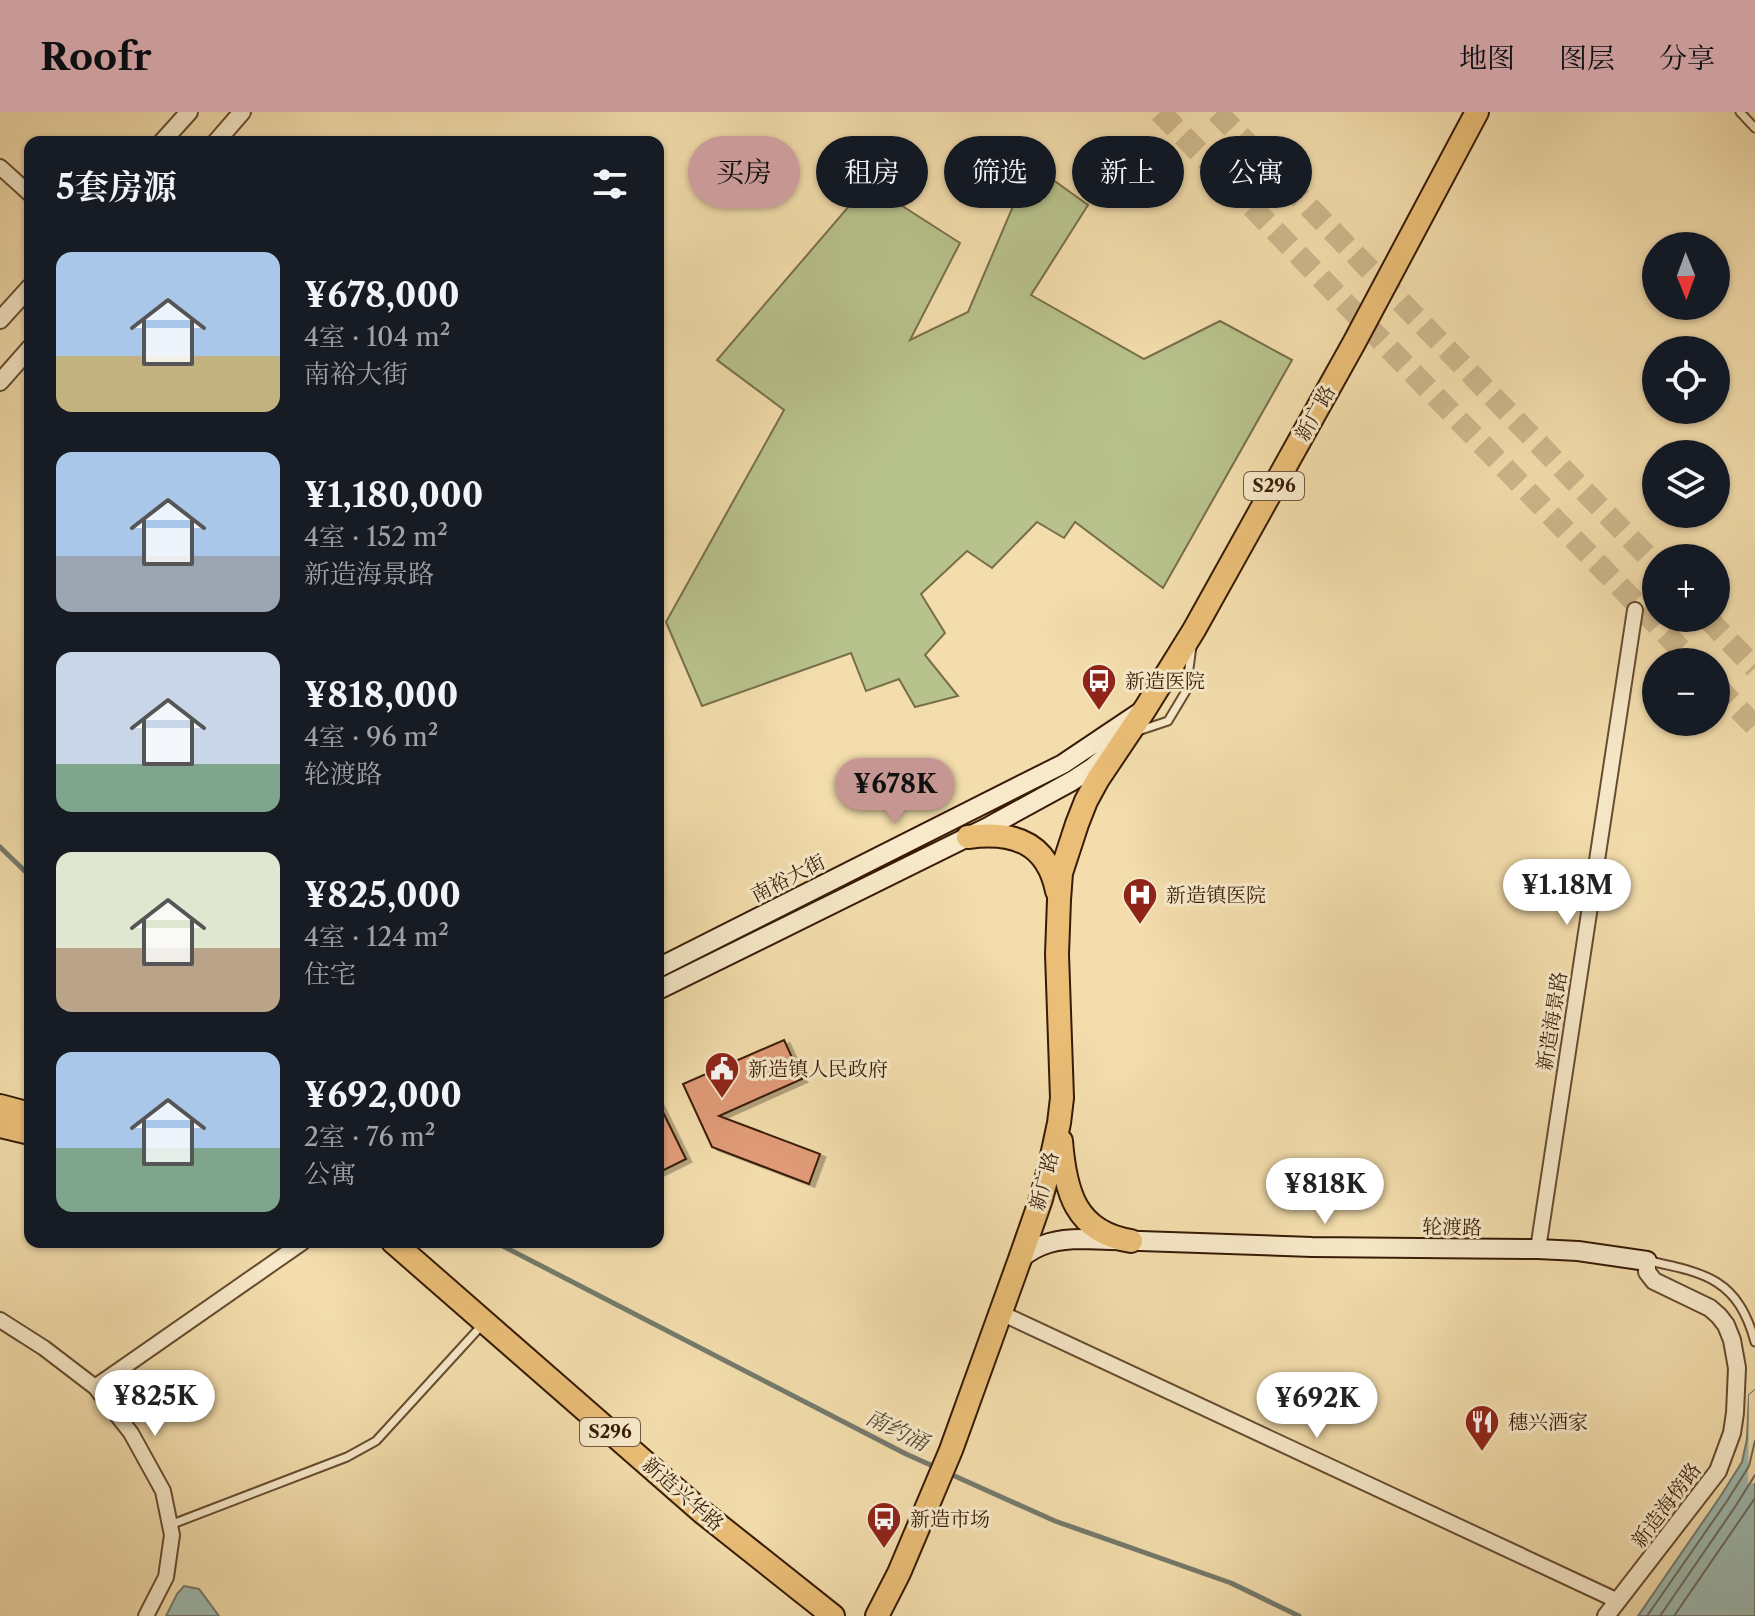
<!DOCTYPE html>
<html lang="zh">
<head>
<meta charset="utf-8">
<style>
	:root { --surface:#171b24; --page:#242831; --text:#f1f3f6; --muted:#9ea1a6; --accent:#c59692 }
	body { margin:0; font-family:"Libre Caslon Text","Noto Serif SC",serif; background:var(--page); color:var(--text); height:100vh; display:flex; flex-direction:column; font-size:30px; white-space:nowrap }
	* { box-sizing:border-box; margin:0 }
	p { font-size:26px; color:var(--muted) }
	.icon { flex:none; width:44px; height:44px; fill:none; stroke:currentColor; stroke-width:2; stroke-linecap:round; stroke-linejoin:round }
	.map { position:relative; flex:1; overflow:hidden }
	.sheet { position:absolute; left:24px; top:24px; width:640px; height:1112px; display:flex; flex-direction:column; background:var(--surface); border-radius:16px; box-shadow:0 2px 6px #0004 }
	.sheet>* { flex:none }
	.guide { position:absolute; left:688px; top:24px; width:760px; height:72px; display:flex; gap:16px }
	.needle { width:52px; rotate:179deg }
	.fabs { position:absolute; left:1642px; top:120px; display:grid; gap:16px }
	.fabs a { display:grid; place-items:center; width:88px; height:88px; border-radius:50%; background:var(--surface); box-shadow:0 2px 6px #0004; font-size:40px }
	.price { position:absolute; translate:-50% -68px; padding:0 18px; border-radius:28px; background:#fff; color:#222; font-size:26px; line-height:52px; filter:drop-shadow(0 2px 4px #0008) }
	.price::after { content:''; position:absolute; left:50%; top:48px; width:24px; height:18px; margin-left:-12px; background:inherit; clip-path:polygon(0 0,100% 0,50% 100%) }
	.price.current { background:var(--accent); color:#111 }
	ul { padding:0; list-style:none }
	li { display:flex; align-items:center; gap:24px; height:200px; padding:0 32px }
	li span { display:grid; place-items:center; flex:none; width:224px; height:160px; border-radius:16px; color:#555 }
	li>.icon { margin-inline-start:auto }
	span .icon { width:96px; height:96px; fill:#fffc; stroke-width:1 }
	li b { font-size:34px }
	h2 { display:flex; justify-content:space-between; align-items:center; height:96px; padding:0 32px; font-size:34px }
	.tag { padding:0 28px; border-radius:36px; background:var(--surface); box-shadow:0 2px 6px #0004; font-size:28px; line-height:72px }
	.tag.current { background:var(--accent); color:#111 }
	header { display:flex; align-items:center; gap:48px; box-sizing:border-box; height:112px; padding:0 40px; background:var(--accent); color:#111 }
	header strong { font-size:38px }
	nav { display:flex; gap:44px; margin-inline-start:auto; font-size:28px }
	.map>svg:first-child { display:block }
	.green { fill:#b8c28c; stroke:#786e4a; stroke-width:2 }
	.water { fill:#9dbab1; stroke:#747a6d; stroke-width:2 }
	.pier { fill:#f3ddac }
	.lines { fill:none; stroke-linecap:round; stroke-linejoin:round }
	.shore { stroke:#6a6a5c; stroke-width:2 }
	.stream { stroke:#747a6d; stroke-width:5 }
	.building { fill:#e39c79; stroke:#371b07; stroke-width:2; filter:url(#shadow) }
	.primary-tunnel { stroke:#cdb68b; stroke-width:22; stroke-dasharray:22 11; stroke-linecap:butt }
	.service-casing { stroke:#664c30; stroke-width:11 }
	.minor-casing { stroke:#664c30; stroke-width:18 }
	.tertiary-casing { stroke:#664c30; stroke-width:20 }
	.secondary-casing { stroke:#371b07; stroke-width:22 }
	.primary-casing { stroke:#371b07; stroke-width:26 }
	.service { stroke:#f7e9c9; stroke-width:7 }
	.minor { stroke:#f7e9c9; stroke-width:14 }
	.tertiary { stroke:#f7e9c9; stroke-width:16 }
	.secondary { stroke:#f7e9c9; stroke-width:18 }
	.primary { stroke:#eabe76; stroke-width:22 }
	.labels { text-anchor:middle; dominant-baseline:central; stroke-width:6; stroke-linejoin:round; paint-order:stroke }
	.shield { fill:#f7e9c9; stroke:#715941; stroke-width:2 }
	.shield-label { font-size:18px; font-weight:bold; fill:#371b07 }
	.street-label { font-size:20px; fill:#371b07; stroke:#f7e9c9 }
	.poi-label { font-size:20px; fill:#371b07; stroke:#f7e9c9; text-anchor:start }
	.water-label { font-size:22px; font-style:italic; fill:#564b3a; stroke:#f7e9c9 }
</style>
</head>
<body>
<header>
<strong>Roofr</strong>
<nav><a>地图</a><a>图层</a><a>分享</a></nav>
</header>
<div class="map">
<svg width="1755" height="1504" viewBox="0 0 1755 1504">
	<defs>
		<filter id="shadow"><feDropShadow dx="5.5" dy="3" stdDeviation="0" flood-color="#0004"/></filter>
	</defs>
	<rect width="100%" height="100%" fill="#f3ddac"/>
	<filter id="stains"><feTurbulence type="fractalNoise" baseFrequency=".0025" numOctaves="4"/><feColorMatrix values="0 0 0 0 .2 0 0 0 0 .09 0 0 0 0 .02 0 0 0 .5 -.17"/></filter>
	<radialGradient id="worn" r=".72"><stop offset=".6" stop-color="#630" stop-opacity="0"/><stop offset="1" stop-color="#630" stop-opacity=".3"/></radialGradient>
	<path class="green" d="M 1031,52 L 1088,93 L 1031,183 L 1144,247 L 1220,209 L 1292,248 L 1163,476 L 1075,410 L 1064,426 L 1037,410 L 992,456 L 967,439 L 921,482 L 945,521 L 925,543 L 958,584 L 915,595 L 899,567 L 866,579 L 851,541 L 702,594 L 666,510 L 784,298 L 717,248 L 868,72 L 960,131 L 910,228 L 968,200 Z"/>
	<path class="water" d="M 1755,1278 L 1755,1504 L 1638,1504 L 1720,1385 L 1742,1350 L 1747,1327 L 1749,1283 Z
		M 184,1474 L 199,1477 L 219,1504 L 166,1504 L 177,1482 Z"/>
	<path class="pier" d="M 1755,1278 L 1755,1371 L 1748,1372 L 1749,1283 Z"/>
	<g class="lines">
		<path class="shore" d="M 1647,1504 L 1727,1389 L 1749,1354 L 1755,1329
			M 1660,1504 L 1735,1395 L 1755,1363
			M 1674,1504 L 1755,1386"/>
		<path class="stream" d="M 0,735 L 30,764
			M 495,1130 L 906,1342 L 935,1355
			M 948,1361 L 1055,1409 L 1231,1471 L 1299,1504"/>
	</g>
	<path class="building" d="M 784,928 L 802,967 L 719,1004 L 820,1042 L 809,1072 L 712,1035 L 683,972 Z
		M 658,990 L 686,1047 L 658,1061 Z"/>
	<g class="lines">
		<path class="primary-tunnel" d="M 1160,0 L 1693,550
			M 1217,0 L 1656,453
			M 1707,506 L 1755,556
			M 1716,574 L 1755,614"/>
		<defs>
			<path id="service" d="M 1740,0 L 1755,16
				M 1138,619 L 1168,609 L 1186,579 L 1192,534
				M 1649,1149 C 1707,1161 1738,1168 1755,1230
				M 170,1413 L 347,1345 L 376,1329 L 483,1212"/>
			<path id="minor" d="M 0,55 L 30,82
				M 1538,1137 L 1635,498
				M 1001,1201 L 1618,1489
				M 0,1208 L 44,1236 L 95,1275 L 131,1321 L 163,1379 L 172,1423 L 166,1465 L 146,1504
				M 95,1275 L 303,1130"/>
			<path id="tertiary" d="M 162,30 L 189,0
				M 216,30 L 242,0
				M 0,208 L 30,175
				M 0,270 L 30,236
				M 1606,1504 L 1718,1359 L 1732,1321 L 1735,1301 L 1737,1256 L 1732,1228 L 1726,1213 L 1719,1204 L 1710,1196 L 1654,1169 L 1647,1160 L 1647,1149"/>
			<path id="secondary" d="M 658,856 L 1063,652 L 1139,601
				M 658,878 L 990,714 L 1072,669 L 1092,656 L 1112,639
				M 1020,1147 C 1038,1131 1059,1127 1082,1127 L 1312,1135 L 1538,1137 L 1578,1139 L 1647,1149"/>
			<path id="primary" d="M 968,725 C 1013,719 1047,730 1057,779
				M 0,994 L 30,1002
				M 0,1014 L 30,1021
				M 1061,1029 C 1065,1079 1075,1120 1131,1129
				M 393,1130 L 702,1400 L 833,1504
				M 877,1504 L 899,1461 L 951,1338 L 1020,1147 L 1041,1087 L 1050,1053 L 1059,1011 L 1062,986 L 1057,842 L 1059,788 L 1061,761 L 1077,712 L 1086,689 L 1098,667 L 1145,597 L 1194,518 L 1354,231 L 1477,0"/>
		</defs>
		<use href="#service" class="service-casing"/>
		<use href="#minor" class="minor-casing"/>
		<use href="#tertiary" class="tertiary-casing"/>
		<use href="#secondary" class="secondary-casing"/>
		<use href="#primary" class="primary-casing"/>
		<use href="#service" class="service"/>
		<use href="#minor" class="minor"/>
		<use href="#tertiary" class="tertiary"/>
		<use href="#secondary" class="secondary"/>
		<use href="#primary" class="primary"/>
	</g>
	<defs>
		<symbol id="bus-pin" viewBox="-11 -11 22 30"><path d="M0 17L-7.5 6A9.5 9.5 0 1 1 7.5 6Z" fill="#8f2418" stroke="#f7e9c9"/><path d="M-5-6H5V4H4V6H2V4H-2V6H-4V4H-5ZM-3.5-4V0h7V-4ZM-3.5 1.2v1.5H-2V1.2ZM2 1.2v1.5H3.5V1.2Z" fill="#fff"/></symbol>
		<symbol id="hospital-pin" viewBox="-11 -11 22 30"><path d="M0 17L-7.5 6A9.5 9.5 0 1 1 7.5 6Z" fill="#8f2418" stroke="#f7e9c9"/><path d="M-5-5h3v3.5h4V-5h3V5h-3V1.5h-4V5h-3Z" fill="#fff"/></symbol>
		<symbol id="civic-pin" viewBox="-11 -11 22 30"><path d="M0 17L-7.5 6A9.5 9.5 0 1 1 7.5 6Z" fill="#8f2418" stroke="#f7e9c9"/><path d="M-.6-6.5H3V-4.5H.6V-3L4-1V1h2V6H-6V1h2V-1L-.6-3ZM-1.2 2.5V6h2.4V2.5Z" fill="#fff"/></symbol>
		<symbol id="restaurant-pin" viewBox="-11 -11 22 30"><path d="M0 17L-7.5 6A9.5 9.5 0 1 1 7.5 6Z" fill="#8f2418" stroke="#f7e9c9"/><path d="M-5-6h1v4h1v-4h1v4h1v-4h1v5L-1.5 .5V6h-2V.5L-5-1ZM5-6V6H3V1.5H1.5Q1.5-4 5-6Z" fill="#fff"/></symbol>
	</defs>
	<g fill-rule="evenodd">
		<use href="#bus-pin" x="1079" y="549" width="40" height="54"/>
		<use href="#hospital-pin" x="1120" y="763" width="40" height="54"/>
		<use href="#civic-pin" x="702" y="937" width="40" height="54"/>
		<use href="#restaurant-pin" x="1462" y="1290" width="40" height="54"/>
		<use href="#bus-pin" x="864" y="1387" width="40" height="54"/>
	</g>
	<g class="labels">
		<g class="shield">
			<rect x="1244" y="360" width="60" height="28" rx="6"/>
			<rect x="580" y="1306" width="60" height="28" rx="6"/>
		</g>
		<g class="shield-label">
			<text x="1274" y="374">S296</text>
			<text x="610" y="1320">S296</text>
		</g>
		<g class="street-label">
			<text transform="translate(1315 301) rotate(-61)">新广路</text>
			<text transform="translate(788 766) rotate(-27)">南裕大街</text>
			<text transform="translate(1552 909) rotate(-81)">新造海景路</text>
			<text transform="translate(1044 1069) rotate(-75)">新广路</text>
			<text transform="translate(1452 1115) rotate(1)">轮渡路</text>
			<text transform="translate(683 1382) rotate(41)">新造兴华路</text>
			<text transform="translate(1666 1393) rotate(-53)">新造海傍路</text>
		</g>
		<g class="poi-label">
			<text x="1125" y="569">新造医院</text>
			<text x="1166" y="783">新造镇医院</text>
			<text x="748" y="957">新造镇人民政府</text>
			<text x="1508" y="1310">穗兴酒家</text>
			<text x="910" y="1407">新造市场</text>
		</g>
		<g class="water-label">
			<text transform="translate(897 1318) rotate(26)">南约涌</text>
		</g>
	</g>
	<rect width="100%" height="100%" filter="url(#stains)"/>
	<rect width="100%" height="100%" fill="url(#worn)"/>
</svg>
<div class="fabs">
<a><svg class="needle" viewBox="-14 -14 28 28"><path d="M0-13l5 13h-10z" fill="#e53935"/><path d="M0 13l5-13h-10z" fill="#9ea1a6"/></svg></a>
<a><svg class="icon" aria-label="locate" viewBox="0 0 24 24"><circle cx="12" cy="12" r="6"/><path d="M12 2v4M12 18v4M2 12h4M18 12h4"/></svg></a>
<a><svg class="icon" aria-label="layers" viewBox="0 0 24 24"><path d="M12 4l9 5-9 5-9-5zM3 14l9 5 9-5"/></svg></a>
<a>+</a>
<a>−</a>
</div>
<b class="price current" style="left:895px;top:714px">¥678K</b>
<b class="price" style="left:1567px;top:815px">¥1.18M</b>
<b class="price" style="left:1325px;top:1114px">¥818K</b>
<b class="price" style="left:155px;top:1326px">¥825K</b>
<b class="price" style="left:1317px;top:1328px">¥692K</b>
<div class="guide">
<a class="tag current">买房</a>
<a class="tag">租房</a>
<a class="tag">筛选</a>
<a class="tag">新上</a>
<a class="tag">公寓</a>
</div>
<section class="sheet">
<h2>5套房源<svg class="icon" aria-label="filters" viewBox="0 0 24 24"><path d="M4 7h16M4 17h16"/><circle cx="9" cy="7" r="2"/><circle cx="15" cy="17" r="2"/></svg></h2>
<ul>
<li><span style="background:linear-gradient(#a9c7e8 65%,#c2b280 0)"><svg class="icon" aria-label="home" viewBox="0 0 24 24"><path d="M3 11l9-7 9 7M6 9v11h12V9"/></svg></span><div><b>¥678,000</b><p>4室 · 104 m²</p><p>南裕大街</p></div></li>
<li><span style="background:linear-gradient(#a9c7e8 65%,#9aa5b1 0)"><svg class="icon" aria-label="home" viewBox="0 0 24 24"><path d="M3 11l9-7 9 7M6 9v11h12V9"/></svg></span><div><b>¥1,180,000</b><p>4室 · 152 m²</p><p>新造海景路</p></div></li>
<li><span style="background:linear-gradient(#c9d6e8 70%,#7fa58c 0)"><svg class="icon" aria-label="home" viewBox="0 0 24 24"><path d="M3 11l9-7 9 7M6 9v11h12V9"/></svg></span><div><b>¥818,000</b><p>4室 · 96 m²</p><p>轮渡路</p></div></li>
<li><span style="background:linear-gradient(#dfe7d0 60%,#b9a48a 0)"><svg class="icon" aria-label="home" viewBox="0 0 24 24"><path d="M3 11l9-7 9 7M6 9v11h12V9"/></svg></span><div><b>¥825,000</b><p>4室 · 124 m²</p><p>住宅</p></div></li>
<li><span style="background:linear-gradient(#a9c7e8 60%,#7fa58c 0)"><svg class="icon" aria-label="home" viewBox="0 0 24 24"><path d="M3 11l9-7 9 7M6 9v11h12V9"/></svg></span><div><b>¥692,000</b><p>2室 · 76 m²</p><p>公寓</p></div></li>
</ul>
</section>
</div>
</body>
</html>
